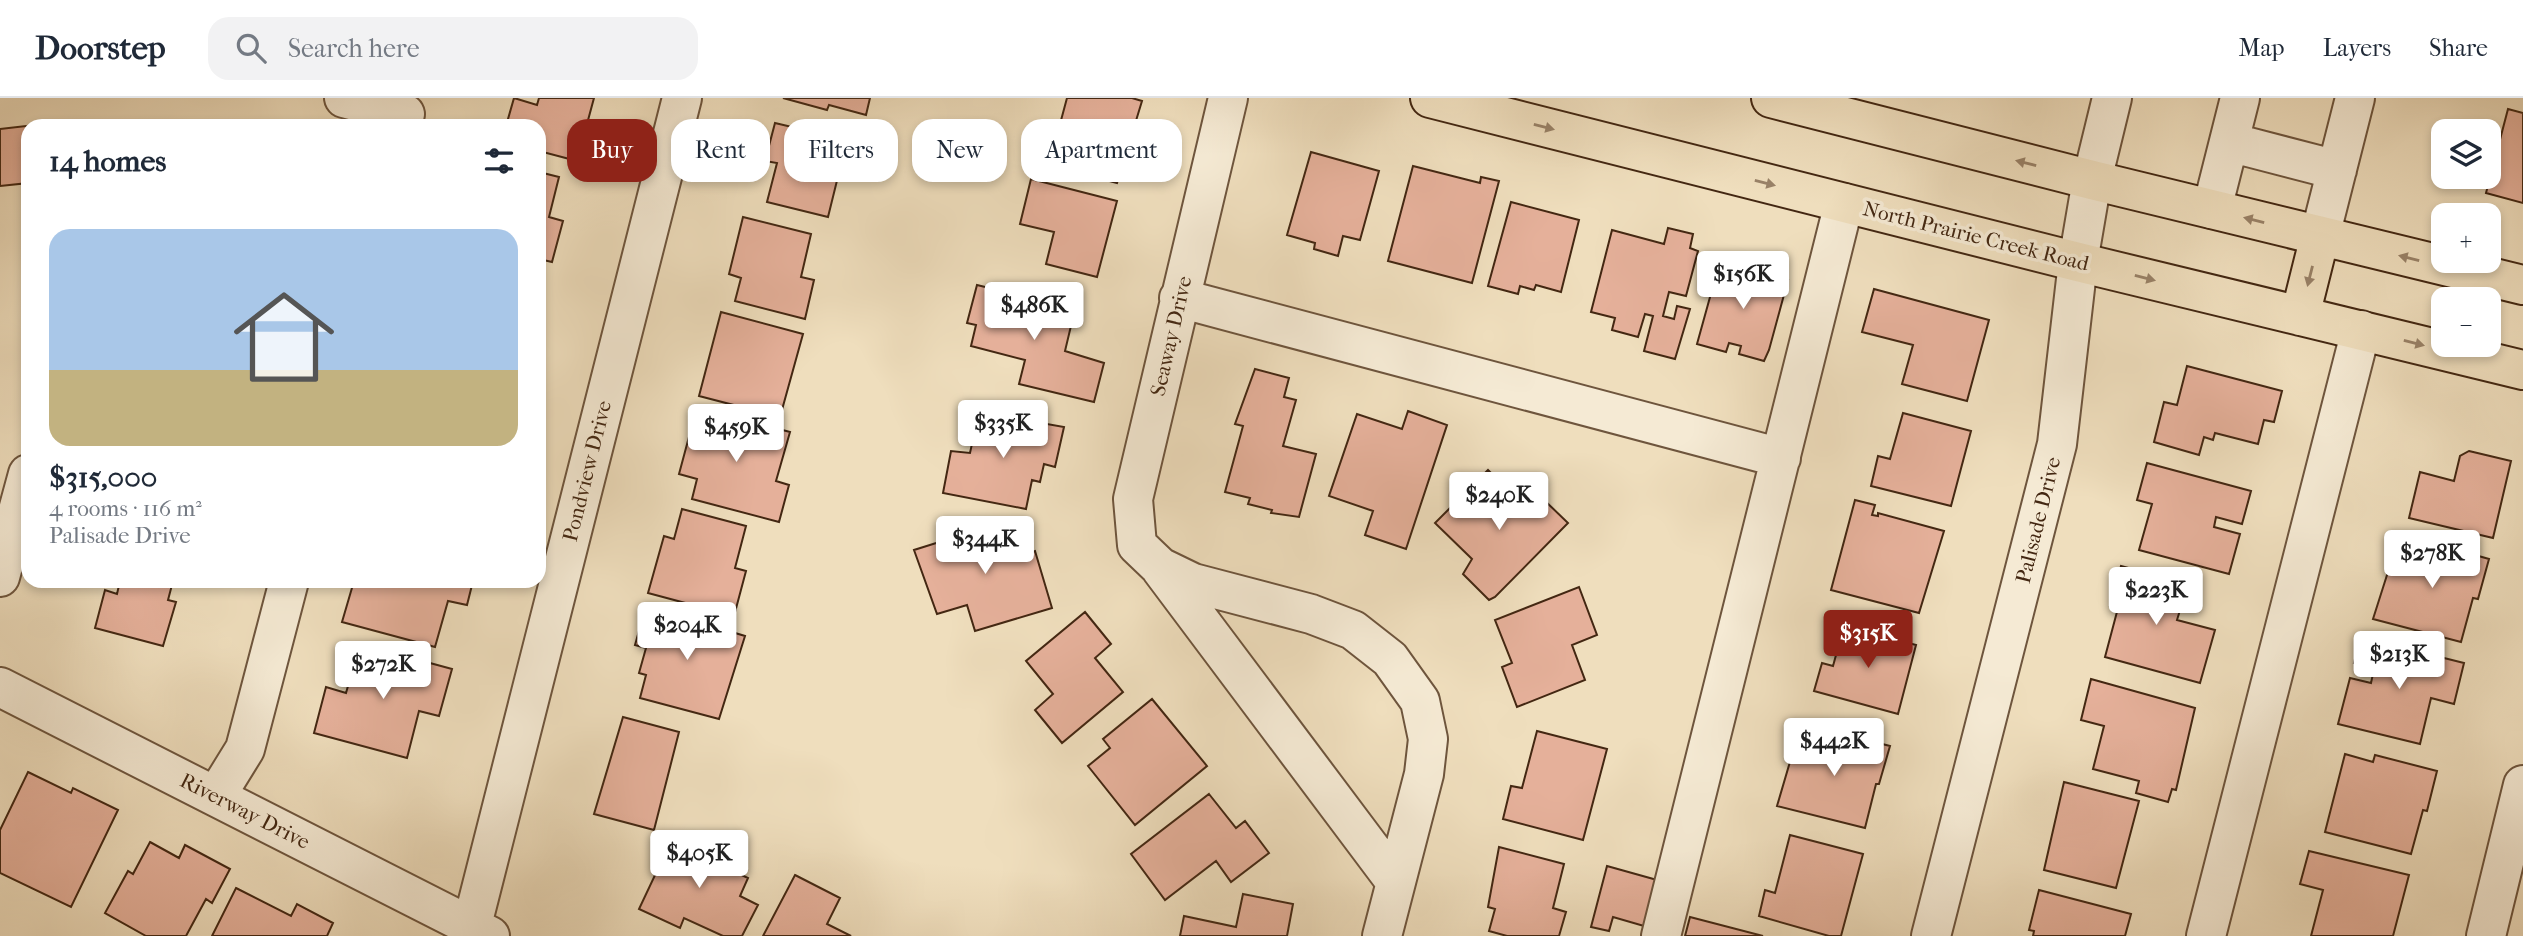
<!DOCTYPE html>
<html lang="en">
<head>
<meta charset="utf-8">
<style>
	:root { --surface:#fff; --page:#f2f2f3; --text:#1f2937; --muted:#747a83; --line:#e0e1e3; --accent:#8f2418 }
	body { margin:0; font-family:"IM FELL French Canon",serif; background:var(--page); color:var(--text); height:100vh; display:flex; flex-direction:column; font-size:26px; white-space:nowrap }
	* { box-sizing:border-box; margin:0 }
	p { font-size:23px; color:var(--muted) }
	.icon { flex:none; width:38px; height:38px; fill:none; stroke:currentColor; stroke-width:2; stroke-linecap:round; stroke-linejoin:round }
	.map { position:relative; flex:1; overflow:hidden }
	.details { position:absolute; left:21px; top:21px; width:525px; height:469px; display:flex; flex-direction:column; background:var(--surface); border-radius:21px; box-shadow:0 4px 10px #0003 }
	.details>* { flex:none }
	.banner { position:absolute; left:567px; top:21px; width:665px; height:63px; display:flex; gap:14px }
	.controls { position:absolute; left:2431px; top:21px; display:grid; gap:14px }
	.controls a { display:grid; place-items:center; width:70px; height:70px; border-radius:14px; background:var(--surface); box-shadow:0 4px 10px #0003; font-size:35px }
	.price { position:absolute; translate:-50% -60px; padding:0 16px; border-radius:7px; background:#fff; color:#222; font-size:23px; line-height:46px; filter:drop-shadow(0 2px 4px #0008) }
	.price::after { content:''; position:absolute; left:50%; top:42px; width:21px; height:16px; margin-left:-10px; background:inherit; clip-path:polygon(0 0,100% 0,50% 100%) }
	.price.on { background:var(--accent); color:#fff }
	ul { padding:0; list-style:none }
	li { display:grid; align-content:center; gap:14px; height:371px; padding:0 28px }
	li span { display:grid; place-items:center; height:217px; border-radius:21px; color:#555 }
	li>.icon { margin-inline-start:auto }
	span .icon { width:126px; height:126px; fill:#fffc; stroke-width:1 }
	li b { font-size:30px }
	h2 { display:flex; justify-content:space-between; align-items:center; height:84px; padding:0 28px; font-size:30px }
	.tag { padding:0 24px; border-radius:21px; background:var(--surface); box-shadow:0 4px 10px #0003; font-size:24px; line-height:63px }
	.tag.on { background:var(--accent); color:#fff }
	header { display:flex; align-items:center; gap:42px; box-sizing:border-box; height:98px; padding:0 35px; background:var(--surface); border-bottom:2px solid var(--line) }
	header strong { font-size:33px }
	nav { display:flex; gap:38px; margin-inline-start:auto; font-size:24px }
	.search { width:490px; height:63px; background:var(--page); display:flex; align-items:center; gap:18px; box-sizing:border-box; padding:0 24px; border-radius:21px; color:var(--muted); font-size:26px }
	.map>svg:first-child { display:block }
	.building { fill:#e5b09a; stroke:#432712; stroke-width:2 }
	.lines { fill:none; stroke-linecap:round; stroke-linejoin:round }
	.minor-casing { stroke:#6e553d; stroke-width:42 }
	.major-casing { stroke:#432712; stroke-width:42 }
	.minor { stroke:#f5ead4; stroke-width:38 }
	.major { stroke:#efdebd; stroke-width:38 }
	.oneway { fill:#998268 }
	.labels { text-anchor:middle; dominant-baseline:central; stroke-width:7; stroke-linejoin:round; paint-order:stroke }
	.street-label { font-size:21px; fill:#432712; stroke:#f5ead4 }
</style>
</head>
<body>
<header>
<strong>Doorstep</strong>
<div class="search"><svg class="icon" aria-label="search" viewBox="0 0 24 24"><circle cx="10" cy="10" r="6"/><path d="M15 15l6 6"/></svg>Search here</div>
<nav><a>Map</a><a>Layers</a><a>Share</a></nav>
</header>
<div class="map">
<svg width="2523" height="838" viewBox="0 0 2523 838">
	<rect width="100%" height="100%" fill="#efdebd"/>
	<filter id="stains"><feTurbulence type="fractalNoise" baseFrequency=".00286" numOctaves="4"/><feColorMatrix values="0 0 0 0 .2 0 0 0 0 .09 0 0 0 0 .02 0 0 0 .5 -.17"/></filter>
	<radialGradient id="worn" r=".72"><stop offset=".6" stop-color="#630" stop-opacity="0"/><stop offset="1" stop-color="#630" stop-opacity=".3"/></radialGradient>
	<path class="building" d="M 514,0 L 537,7 L 539,0 L 594,0 L 577,63 L 539,53 L 539,28 L 506,28 Z
		M 783,0 L 870,0 L 866,17 L 829,7 L 827,12 Z
		M 1067,0 L 1132,0 L 1142,3 L 1117,85 L 1049,67 Z
		M 2508,11 L 2523,15 L 2523,105 L 2486,95 Z
		M 78,22 L 78,28 L 28,28 L 28,85 L 0,88 L 0,31 Z
		M 775,25 L 847,42 L 828,119 L 767,104 L 777,65 L 765,63 Z
		M 1311,54 L 1379,73 L 1360,142 L 1343,138 L 1338,158 L 1314,151 L 1315,145 L 1287,137 Z
		M 1413,68 L 1480,85 L 1481,79 L 1499,83 L 1472,185 L 1388,163 Z
		M 539,74 L 559,79 L 549,119 L 563,123 L 552,164 L 539,161 Z
		M 1031,81 L 1117,103 L 1097,179 L 1046,166 L 1054,134 L 1020,126 Z
		M 1511,104 L 1579,122 L 1561,194 L 1536,187 L 1534,192 L 1520,188 L 1518,196 L 1488,188 Z
		M 743,119 L 811,136 L 801,179 L 814,182 L 805,221 L 735,203 L 741,180 L 729,176 Z
		M 1668,130 L 1693,136 L 1690,150 L 1698,153 L 1686,198 L 1669,194 L 1663,218 L 1674,221 L 1677,208 L 1690,211 L 1675,261 L 1644,253 L 1653,218 L 1645,216 L 1638,239 L 1612,232 L 1615,220 L 1591,214 L 1612,132 L 1664,146 Z
		M 1720,163 L 1788,182 L 1769,252 L 1764,263 L 1739,256 L 1741,248 L 1729,245 L 1726,254 L 1697,246 Z
		M 977,187 L 1075,211 L 1065,253 L 1104,265 L 1094,304 L 1019,286 L 1025,262 L 971,248 L 976,227 L 967,225 Z
		M 1874,191 L 1989,222 L 1967,303 L 1902,286 L 1913,247 L 1862,234 Z
		M 721,214 L 803,236 L 780,319 L 699,298 Z
		M 2187,268 L 2282,293 L 2274,324 L 2264,322 L 2258,346 L 2215,335 L 2213,342 L 2204,339 L 2199,357 L 2154,344 L 2164,304 L 2177,307 Z
		M 1255,271 L 1289,280 L 1284,299 L 1296,302 L 1283,348 L 1316,356 L 1299,419 L 1271,415 L 1272,412 L 1248,406 L 1250,400 L 1225,394 L 1243,328 L 1235,326 Z
		M 697,309 L 790,334 L 776,383 L 789,387 L 779,424 L 692,401 L 697,381 L 679,376 Z
		M 1408,313 L 1447,327 L 1406,451 L 1365,437 L 1373,413 L 1329,398 L 1357,316 L 1402,331 Z
		M 979,314 L 1064,329 L 1055,369 L 1044,366 L 1040,384 L 1032,382 L 1026,411 L 943,395 L 951,353 L 970,355 Z
		M 1903,315 L 1971,333 L 1951,408 L 1871,388 L 1878,358 L 1890,361 Z
		M 2469,353 L 2511,363 L 2493,440 L 2409,420 L 2420,374 L 2454,383 L 2460,358 Z
		M 2147,365 L 2251,393 L 2242,426 L 2216,419 L 2214,429 L 2240,436 L 2229,476 L 2139,452 L 2152,406 L 2137,402 Z
		M 1488,372 L 1509,393 L 1513,389 L 1532,411 L 1542,400 L 1568,425 L 1495,499 L 1489,502 L 1463,476 L 1472,461 L 1435,425 Z
		M 1855,402 L 1875,407 L 1872,417 L 1878,418 L 1878,415 L 1944,433 L 1919,515 L 1831,492 Z
		M 682,411 L 746,428 L 735,470 L 746,473 L 734,518 L 648,495 L 664,438 L 674,441 Z
		M 1014,422 L 1024,457 L 1035,453 L 1052,510 L 975,533 L 967,507 L 937,516 L 914,452 L 962,437 L 959,430 L 976,425 L 979,433 Z
		M 2422,442 L 2489,461 L 2478,501 L 2473,500 L 2461,544 L 2373,521 L 2394,455 L 2400,449 L 2419,454 Z
		M 2121,468 L 2188,486 L 2177,522 L 2215,532 L 2200,585 L 2105,559 L 2118,510 L 2110,508 Z
		M 120,483 L 173,483 L 168,502 L 176,504 L 163,548 L 95,530 L 105,492 L 117,496 Z
		M 354,483 L 376,484 L 473,483 L 467,507 L 448,503 L 435,549 L 342,524 Z
		M 1579,489 L 1597,537 L 1572,547 L 1585,582 L 1517,609 L 1502,569 L 1512,565 L 1495,522 Z
		M 646,508 L 745,538 L 719,621 L 640,600 L 646,577 L 639,575 L 646,550 L 635,547 Z
		M 1085,514 L 1111,546 L 1095,560 L 1123,594 L 1062,645 L 1035,612 L 1053,596 L 1026,563 Z
		M 1844,528 L 1916,547 L 1898,616 L 1814,593 L 1822,565 L 1833,568 Z
		M 2380,544 L 2464,565 L 2454,606 L 2431,600 L 2420,646 L 2338,626 L 2350,580 L 2371,585 L 2374,571 L 2354,565 L 2358,548 L 2378,553 Z
		M 360,546 L 452,571 L 439,618 L 419,613 L 407,660 L 314,635 L 326,589 L 346,595 Z
		M 2091,581 L 2195,610 L 2176,692 L 2172,691 L 2168,704 L 2136,695 L 2139,683 L 2093,671 L 2104,628 L 2081,622 Z
		M 1152,601 L 1207,668 L 1135,727 L 1088,668 L 1110,650 L 1103,641 Z
		M 623,619 L 679,634 L 654,732 L 594,716 Z
		M 1824,631 L 1890,648 L 1879,686 L 1876,686 L 1865,730 L 1777,708 L 1797,640 L 1820,645 Z
		M 1537,633 L 1607,651 L 1583,742 L 1503,721 L 1511,688 L 1522,690 Z
		M 2345,656 L 2373,664 L 2375,657 L 2437,673 L 2427,713 L 2423,712 L 2411,756 L 2325,734 Z
		M 28,674 L 71,695 L 73,690 L 118,712 L 71,809 L 0,775 L 0,732 Z
		M 2064,684 L 2139,703 L 2116,790 L 2044,772 Z
		M 1209,696 L 1236,730 L 1245,723 L 1269,755 L 1231,784 L 1216,763 L 1165,802 L 1131,756 Z
		M 705,737 L 727,747 L 718,766 L 748,780 L 740,798 L 758,807 L 742,838 L 723,838 L 684,820 L 680,830 L 639,811 L 672,741 L 697,754 Z
		M 1790,737 L 1863,756 L 1841,838 L 1829,838 L 1759,818 L 1765,792 L 1775,795 Z
		M 150,744 L 179,760 L 185,747 L 230,771 L 212,805 L 206,801 L 186,838 L 146,838 L 105,815 L 128,773 L 133,776 Z
		M 1499,749 L 1564,766 L 1553,810 L 1566,814 L 1559,838 L 1507,838 L 1489,833 L 1495,811 L 1488,809 Z
		M 2309,753 L 2409,777 L 2393,838 L 2311,838 L 2323,792 L 2300,786 Z
		M 1607,768 L 1657,782 L 1644,828 L 1613,819 L 1609,833 L 1591,829 Z
		M 795,777 L 840,800 L 827,826 L 851,838 L 763,838 Z
		M 236,790 L 291,818 L 297,806 L 333,825 L 327,838 L 212,838 Z
		M 2039,792 L 2131,816 L 2125,838 L 2033,838 L 2034,833 L 2029,832 Z
		M 1243,796 L 1293,806 L 1287,838 L 1180,838 L 1184,818 L 1236,829 Z
		M 1690,819 L 1763,838 L 1685,838 Z"/>
	<g class="lines">
		<defs>
			<path id="minor" d="M 344,0 L 405,16
				M 1228,0 L 1133,401 L 1137,447 L 1160,469 L 1193,485 L 1311,516 L 1353,532 L 1390,561 L 1420,603 L 1428,641 L 1424,676 L 1382,838
				M 2229,44 L 2337,72
				M 2212,111 L 2240,0
				M 2320,138 L 2355,0
				M 1179,200 L 1781,360
				M 1161,471 L 1395,783
				M 0,479 L 28,376
				M 0,589 L 490,838
				M 216,698 L 245,651 L 289,483
				M 472,827 L 682,0
				M 1661,838 L 1844,105
				M 1931,838 L 2057,346 L 2078,164 L 2092,82 L 2112,0
				M 2206,838 L 2361,232
				M 2486,838 L 2523,687"/>
			<path id="major" d="M 1430,0 L 2078,164 L 2523,272
				M 1771,0 L 2092,82 L 2523,187
				M 2300,218 L 2320,138"/>
		</defs>
		<use href="#minor" class="minor-casing"/>
		<use href="#major" class="major-casing"/>
		<use href="#minor" class="minor"/>
		<use href="#major" class="major"/>
	</g>
	<defs><path id="oneway-solid" d="M-6-.8H1V-3.2L6.5 0L1 3.2V.8H-6Z" transform="scale(1.75)"/></defs>
	<g class="oneway">
		<use href="#oneway-solid" transform="translate(1544 29) rotate(14)"/>
		<use href="#oneway-solid" transform="translate(2026 65) rotate(-166)"/>
		<use href="#oneway-solid" transform="translate(1765 85) rotate(14)"/>
		<use href="#oneway-solid" transform="translate(2254 122) rotate(-166)"/>
		<use href="#oneway-solid" transform="translate(2409 160) rotate(-166)"/>
		<use href="#oneway-solid" transform="translate(2310 178) rotate(104)"/>
		<use href="#oneway-solid" transform="translate(2145 180) rotate(14)"/>
		<use href="#oneway-solid" transform="translate(2414 245) rotate(14)"/>
	</g>
	<g class="labels">
		<g class="street-label">
			<text transform="translate(1976 138) rotate(14)">North Prairie Creek Road</text>
			<text transform="translate(1171 238) rotate(-77)">Seaway Drive</text>
			<text transform="translate(587 373) rotate(-76)">Pondview Drive</text>
			<text transform="translate(2038 422) rotate(-76)">Palisade Drive</text>
			<text transform="translate(245 713) rotate(27)">Riverway Drive</text>
		</g>
	</g>
	<rect width="100%" height="100%" filter="url(#stains)"/>
	<rect width="100%" height="100%" fill="url(#worn)"/>
</svg>
<div class="controls">
<a><svg class="icon" aria-label="layers" viewBox="0 0 24 24"><path d="M12 4l9 5-9 5-9-5zM3 14l9 5 9-5"/></svg></a>
<a>+</a>
<a>−</a>
</div>
<b class="price" style="left:1743px;top:213px">$156K</b>
<b class="price" style="left:1034px;top:244px">$486K</b>
<b class="price" style="left:1003px;top:362px">$335K</b>
<b class="price" style="left:736px;top:366px">$459K</b>
<b class="price" style="left:1499px;top:434px">$240K</b>
<b class="price" style="left:985px;top:478px">$344K</b>
<b class="price" style="left:2432px;top:492px">$278K</b>
<b class="price" style="left:2156px;top:529px">$223K</b>
<b class="price" style="left:687px;top:564px">$204K</b>
<b class="price on" style="left:1868px;top:572px">$315K</b>
<b class="price" style="left:2399px;top:593px">$213K</b>
<b class="price" style="left:383px;top:603px">$272K</b>
<b class="price" style="left:1834px;top:680px">$442K</b>
<b class="price" style="left:699px;top:792px">$405K</b>
<div class="banner">
<a class="tag on">Buy</a>
<a class="tag">Rent</a>
<a class="tag">Filters</a>
<a class="tag">New</a>
<a class="tag">Apartment</a>
</div>
<section class="details">
<h2>14 homes<svg class="icon" aria-label="filters" viewBox="0 0 24 24"><path d="M4 7h16M4 17h16"/><circle cx="9" cy="7" r="2"/><circle cx="15" cy="17" r="2"/></svg></h2>
<ul>
<li><span style="background:linear-gradient(#a9c7e8 65%,#c2b280 0)"><svg class="icon" aria-label="home" viewBox="0 0 24 24"><path d="M3 11l9-7 9 7M6 9v11h12V9"/></svg></span><div><b>$315,000</b><p>4 rooms · 116 m²</p><p>Palisade Drive</p></div></li>
</ul>
</section>
</div>
</body>
</html>
